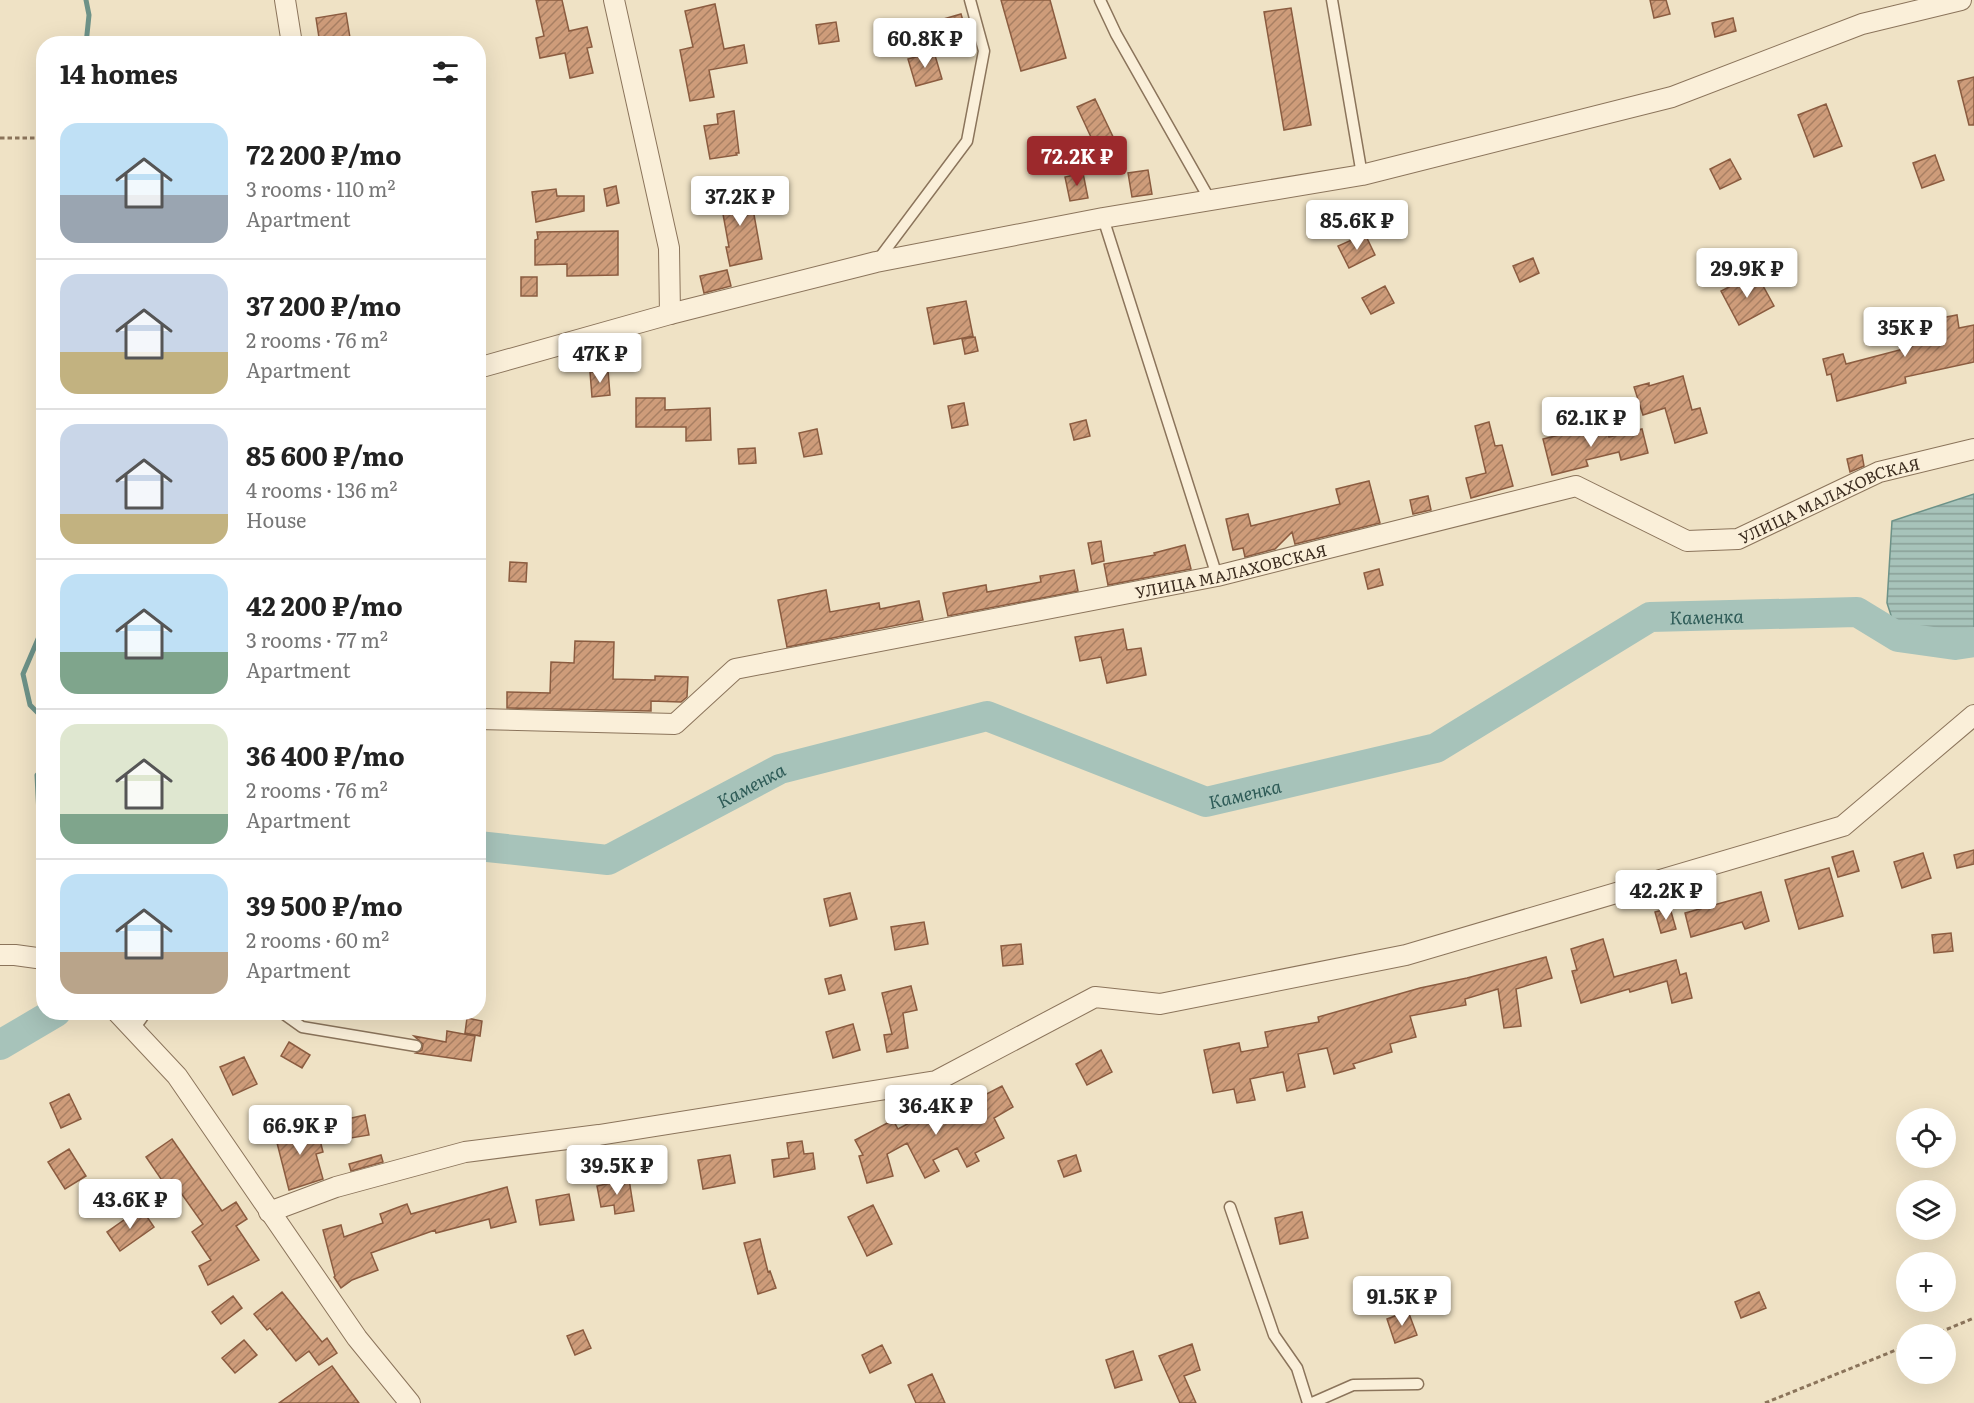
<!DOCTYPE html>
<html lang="en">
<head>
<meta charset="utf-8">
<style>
	:root { --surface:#fff; --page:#f2f2f2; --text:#222; --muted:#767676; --line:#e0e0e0; --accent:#9c292c }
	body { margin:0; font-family:Literata,serif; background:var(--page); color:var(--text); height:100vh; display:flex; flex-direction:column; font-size:22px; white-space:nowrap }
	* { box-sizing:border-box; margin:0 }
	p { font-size:20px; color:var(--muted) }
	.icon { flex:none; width:33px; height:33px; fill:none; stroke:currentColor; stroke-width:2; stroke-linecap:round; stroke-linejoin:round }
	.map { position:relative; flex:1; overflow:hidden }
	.panel { position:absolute; left:36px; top:36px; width:450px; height:984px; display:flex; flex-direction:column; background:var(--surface); border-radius:24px; box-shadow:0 6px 24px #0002 }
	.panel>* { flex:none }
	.controls { position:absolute; left:1896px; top:1108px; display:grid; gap:12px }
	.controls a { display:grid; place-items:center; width:60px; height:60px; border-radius:50%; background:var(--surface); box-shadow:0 6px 24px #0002; font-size:30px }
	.price { position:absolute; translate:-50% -51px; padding:0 14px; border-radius:6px; background:#fff; color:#222; font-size:20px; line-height:39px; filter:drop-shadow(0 2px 3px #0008) }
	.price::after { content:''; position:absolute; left:50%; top:36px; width:18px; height:14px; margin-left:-9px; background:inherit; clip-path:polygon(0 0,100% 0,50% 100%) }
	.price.on { background:var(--accent); color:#fff }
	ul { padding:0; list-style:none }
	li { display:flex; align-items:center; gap:18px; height:150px; padding:0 24px }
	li+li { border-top:2px solid var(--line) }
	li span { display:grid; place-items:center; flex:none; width:168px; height:120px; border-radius:18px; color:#555 }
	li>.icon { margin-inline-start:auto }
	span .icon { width:72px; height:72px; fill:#fffc; stroke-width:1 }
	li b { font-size:26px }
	h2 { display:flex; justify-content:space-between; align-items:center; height:72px; padding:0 24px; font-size:26px }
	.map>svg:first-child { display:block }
	.water { fill:url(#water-rules); stroke:#6d9288; stroke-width:1.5 }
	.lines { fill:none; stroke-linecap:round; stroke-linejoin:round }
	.stream { stroke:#6d9288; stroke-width:5 }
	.river { stroke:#a7c3ba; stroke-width:30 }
	.building { fill:url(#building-hatch); stroke:#8b5c40; stroke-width:1.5 }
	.service-casing { stroke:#8b745b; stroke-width:13 }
	.minor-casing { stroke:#8b745b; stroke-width:22 }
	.path { stroke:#8b745b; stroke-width:3; stroke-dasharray:4.5 3; stroke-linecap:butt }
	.service { stroke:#faefd9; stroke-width:10 }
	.minor { stroke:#faefd9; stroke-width:20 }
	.labels { text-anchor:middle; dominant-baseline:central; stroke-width:5; stroke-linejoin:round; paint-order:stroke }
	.street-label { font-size:16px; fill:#3b2c1f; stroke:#f7ecd5 }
	.water-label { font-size:18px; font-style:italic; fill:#2e5b57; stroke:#f7ecd5 }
</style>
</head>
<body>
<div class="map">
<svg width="1974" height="1403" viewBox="0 0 1974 1403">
	<defs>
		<pattern id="water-rules" width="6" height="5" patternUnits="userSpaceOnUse" patternTransform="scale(1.5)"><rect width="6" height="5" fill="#a7c3ba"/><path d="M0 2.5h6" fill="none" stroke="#899f97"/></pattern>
		<pattern id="building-hatch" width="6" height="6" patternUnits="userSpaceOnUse" patternTransform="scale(1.5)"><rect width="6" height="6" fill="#ce9c7a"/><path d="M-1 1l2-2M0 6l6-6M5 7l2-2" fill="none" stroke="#a87f63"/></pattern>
	</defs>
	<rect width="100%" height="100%" fill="#efe2c5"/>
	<path class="water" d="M 1974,494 L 1974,642 L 1955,645 L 1898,637 L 1887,603 L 1892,521 Z"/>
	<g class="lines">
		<path class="stream" d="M 86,0 L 89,15 L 86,44
			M 44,625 L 23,674 L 30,705 L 44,719
			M 44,771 L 37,775 L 39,815 L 44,817"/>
		<g class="river">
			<path id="s1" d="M 478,846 L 608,860 L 780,769 L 987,716 L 1206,802 L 1436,748 L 1650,617 L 1857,612 L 1898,637 L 1955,645 L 1974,642"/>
			<path d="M 0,1045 L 56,1012"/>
		</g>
	</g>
	<path class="building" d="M 536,0 L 562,0 L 569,31 L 587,27 L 592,47 L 587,48 L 593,73 L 570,78 L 565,53 L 540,58 L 536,38 L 544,36 Z
		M 1001,0 L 1050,0 L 1066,58 L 1021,71 Z
		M 1650,0 L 1666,0 L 1670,14 L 1654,18 Z
		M 715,4 L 724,49 L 744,45 L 747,63 L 709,70 L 714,97 L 690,101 L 680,50 L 693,47 L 685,11 Z
		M 1291,8 L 1311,125 L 1284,130 L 1264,12 Z
		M 346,13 L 351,44 L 320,44 L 316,18 Z
		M 961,14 L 966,31 L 945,37 L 940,20 Z
		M 1733,18 L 1736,31 L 1715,37 L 1712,23 Z
		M 836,22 L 839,41 L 819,44 L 816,25 Z
		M 934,52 L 942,79 L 916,86 L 908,59 Z
		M 1974,77 L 1974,125 L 1969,125 L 1958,81 Z
		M 1095,99 L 1115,141 L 1097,150 L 1077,107 Z
		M 1826,104 L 1842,146 L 1814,157 L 1798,115 Z
		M 734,111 L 739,153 L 736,153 L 737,155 L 710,159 L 704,126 L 718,124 L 717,114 Z
		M 1935,155 L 1944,180 L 1922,188 L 1913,163 Z
		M 1730,159 L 1741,179 L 1720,189 L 1710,169 Z
		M 1148,170 L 1152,194 L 1132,197 L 1128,173 Z
		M 1083,173 L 1088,198 L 1070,201 L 1065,177 Z
		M 616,186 L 619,203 L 607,206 L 604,189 Z
		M 749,187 L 762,259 L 730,266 L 726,247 L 729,247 L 719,192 Z
		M 556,189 L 557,196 L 584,196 L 584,211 L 536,222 L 532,192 Z
		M 618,231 L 618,275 L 567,276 L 567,264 L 535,265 L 535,240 L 538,239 L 537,232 Z
		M 1365,234 L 1375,255 L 1349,268 L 1338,246 Z
		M 1533,258 L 1539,273 L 1520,282 L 1513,266 Z
		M 727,270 L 731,286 L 704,293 L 700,276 Z
		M 1756,273 L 1774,306 L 1739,325 L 1721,291 Z
		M 521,277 L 537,277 L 537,296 L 521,296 Z
		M 1385,286 L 1394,303 L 1371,314 L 1362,298 Z
		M 966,301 L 973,336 L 934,344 L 927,308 Z
		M 1924,315 L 1925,321 L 1957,315 L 1959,328 L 1974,325 L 1974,362 L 1905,377 L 1906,383 L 1837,401 L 1831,374 L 1827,375 L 1823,359 L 1843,354 L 1846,364 L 1911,347 L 1905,318 Z
		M 975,337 L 978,351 L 965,354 L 962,339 Z
		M 608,370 L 610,395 L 592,397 L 590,372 Z
		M 1683,376 L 1692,410 L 1700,408 L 1707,433 L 1675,443 L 1665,408 L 1643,415 L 1634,387 L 1649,383 L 1649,386 Z
		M 636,398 L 665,398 L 665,410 L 710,408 L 711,440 L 686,441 L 686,427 L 636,427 Z
		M 964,403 L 968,425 L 952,428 L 948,406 Z
		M 1086,420 L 1090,436 L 1074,440 L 1070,424 Z
		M 1489,422 L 1495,446 L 1502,445 L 1513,486 L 1471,498 L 1466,478 L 1486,473 L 1475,426 Z
		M 1606,426 L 1609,437 L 1642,429 L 1648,453 L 1621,460 L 1619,452 L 1586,460 L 1588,466 L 1552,475 L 1543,439 L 1579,430 L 1580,433 Z
		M 817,429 L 822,454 L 804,457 L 799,433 Z
		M 755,448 L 756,463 L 739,464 L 738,449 Z
		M 1862,455 L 1864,466 L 1850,472 L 1847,459 Z
		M 1369,481 L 1380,523 L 1295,544 L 1292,532 L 1275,549 L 1245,557 L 1243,548 L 1233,550 L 1226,519 L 1248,514 L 1251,526 L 1340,504 L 1336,489 Z
		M 1428,496 L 1431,510 L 1413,514 L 1410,500 Z
		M 1101,541 L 1104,561 L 1092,564 L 1088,543 Z
		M 1185,545 L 1191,569 L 1108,585 L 1104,564 L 1155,555 L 1154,553 Z
		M 510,562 L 527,563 L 526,582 L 509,581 Z
		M 1379,569 L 1383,585 L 1368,589 L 1364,573 Z
		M 1074,570 L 1078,591 L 948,616 L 943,593 L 986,585 L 987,592 L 1041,582 L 1040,576 Z
		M 826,590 L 830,612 L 879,603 L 880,609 L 919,601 L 923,620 L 787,647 L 778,600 Z
		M 1123,629 L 1127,650 L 1141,648 L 1146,675 L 1107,683 L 1101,657 L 1080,661 L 1075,637 Z
		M 575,641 L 614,642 L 613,679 L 655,680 L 655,676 L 688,677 L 687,697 L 681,702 L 651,701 L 651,711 L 507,708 L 507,692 L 550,693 L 551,662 L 574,663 Z
		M 1974,850 L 1974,864 L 1957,868 L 1954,855 Z
		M 1853,851 L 1859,871 L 1838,877 L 1832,857 Z
		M 1923,853 L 1931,878 L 1902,888 L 1894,862 Z
		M 1829,868 L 1843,916 L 1799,929 L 1785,880 Z
		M 1761,892 L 1769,921 L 1745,929 L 1742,922 L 1691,937 L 1685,913 Z
		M 850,893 L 857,919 L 830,926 L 824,899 Z
		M 1670,908 L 1676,929 L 1661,933 L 1655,912 Z
		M 924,922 L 928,944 L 895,950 L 891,927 Z
		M 1951,933 L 1953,951 L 1934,953 L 1932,935 Z
		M 1603,939 L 1614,977 L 1676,960 L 1680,975 L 1686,973 L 1692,998 L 1672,1003 L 1667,981 L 1630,992 L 1629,989 L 1581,1003 L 1572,971 L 1577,970 L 1571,949 Z
		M 1021,944 L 1023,964 L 1003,966 L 1001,946 Z
		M 1546,957 L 1552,978 L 1516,989 L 1521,1026 L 1504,1028 L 1498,989 L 1465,999 L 1466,1005 L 1410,1016 L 1416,1037 L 1390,1044 L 1392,1052 L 1353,1064 L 1355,1068 L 1334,1074 L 1327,1048 L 1298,1054 L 1305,1087 L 1287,1091 L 1283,1072 L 1250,1079 L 1255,1100 L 1237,1103 L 1234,1089 L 1213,1093 L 1204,1050 L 1239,1043 L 1241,1052 L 1268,1047 L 1265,1032 L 1319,1022 L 1318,1017 L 1420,988 L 1467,978 Z
		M 841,975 L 845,990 L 829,994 L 825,979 Z
		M 911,986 L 917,1010 L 903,1013 L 908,1048 L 887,1052 L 884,1035 L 892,1034 L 882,993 Z
		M 467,1018 L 482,1021 L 480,1036 L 465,1033 Z
		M 853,1024 L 860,1050 L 833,1058 L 826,1032 Z
		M 447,1031 L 475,1036 L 471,1061 L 416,1053 L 422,1050 L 423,1044 L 414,1036 L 446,1042 Z
		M 289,1042 L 310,1055 L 302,1068 L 281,1056 Z
		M 1101,1050 L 1112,1072 L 1087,1085 L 1076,1064 Z
		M 244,1057 L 257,1084 L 233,1095 L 220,1067 Z
		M 1002,1086 L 1013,1107 L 994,1118 L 1004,1138 L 975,1153 L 979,1161 L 967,1167 L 957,1148 L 933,1160 L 939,1171 L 925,1178 L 907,1143 L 887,1154 L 893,1176 L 867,1183 L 859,1156 L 863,1155 L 855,1140 L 893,1120 L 898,1129 L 943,1105 L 948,1114 Z
		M 69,1094 L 81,1119 L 61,1128 L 50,1103 Z
		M 365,1115 L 369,1135 L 351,1138 L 347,1119 Z
		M 316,1124 L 323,1152 L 316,1154 L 323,1179 L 289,1190 L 275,1135 Z
		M 172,1139 L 222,1211 L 236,1202 L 247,1219 L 236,1226 L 259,1260 L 208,1285 L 199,1266 L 211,1260 L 192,1232 L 203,1224 L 181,1193 L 174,1198 L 146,1157 Z
		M 802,1141 L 804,1154 L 813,1153 L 815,1169 L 774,1177 L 772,1160 L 789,1158 L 787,1143 Z
		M 69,1149 L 86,1176 L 65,1189 L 48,1162 Z
		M 381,1155 L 383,1162 L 351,1171 L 349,1164 Z
		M 730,1155 L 735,1183 L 703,1189 L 698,1160 Z
		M 1076,1155 L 1081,1171 L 1064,1177 L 1058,1161 Z
		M 629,1179 L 634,1211 L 615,1214 L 614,1205 L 601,1207 L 597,1186 Z
		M 507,1187 L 516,1222 L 491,1228 L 489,1219 L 436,1233 L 435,1230 L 371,1253 L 378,1270 L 352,1280 L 341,1288 L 334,1277 L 335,1276 L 323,1230 L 341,1225 L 344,1237 L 383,1223 L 380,1214 L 407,1204 L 411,1214 Z
		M 569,1194 L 574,1220 L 540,1225 L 536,1200 Z
		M 873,1205 L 892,1244 L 867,1256 L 848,1217 Z
		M 141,1208 L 154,1227 L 120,1251 L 107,1232 Z
		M 1302,1212 L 1308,1238 L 1280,1244 L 1275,1218 Z
		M 760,1239 L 768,1272 L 770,1271 L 776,1288 L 758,1294 L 744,1243 Z
		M 282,1292 L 322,1342 L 327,1338 L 337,1353 L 319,1365 L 309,1351 L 296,1361 L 270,1328 L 267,1330 L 254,1314 Z
		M 1759,1292 L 1766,1308 L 1741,1318 L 1735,1302 Z
		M 233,1296 L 242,1308 L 221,1324 L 212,1312 Z
		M 1408,1311 L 1417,1335 L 1395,1343 L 1387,1319 Z
		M 583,1330 L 591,1348 L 575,1355 L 567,1336 Z
		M 244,1340 L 257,1355 L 235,1373 L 222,1358 Z
		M 1192,1344 L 1200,1370 L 1184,1376 L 1196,1403 L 1180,1403 L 1159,1356 Z
		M 882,1345 L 891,1363 L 870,1373 L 862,1355 Z
		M 1133,1351 L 1142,1380 L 1115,1388 L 1106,1360 Z
		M 332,1366 L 359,1403 L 279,1403 L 317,1376 Z
		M 932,1374 L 945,1403 L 916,1403 L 908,1385 Z"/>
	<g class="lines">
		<defs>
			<path id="service" d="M 1100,0 L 1116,34 L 1210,200
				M 1332,0 L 1362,175
				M 1103,218 L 1217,576
				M 878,260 L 967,141 L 984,51 L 970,0
				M 281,1012 L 302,1027 L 416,1046
				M 134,1029 L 146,1012
				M 1230,1207 L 1274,1335 L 1297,1368 L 1308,1403
				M 1312,1403 L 1353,1385 L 1418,1384"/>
			<g id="minor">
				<path d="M 285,0 L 292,44"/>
				<path d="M 614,0 L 669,248 L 670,314"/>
				<path d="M 478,368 L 670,314 L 876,262 L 1103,218 L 1362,175 L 1672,97 L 1862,24 L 1961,0"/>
				<path id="s2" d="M 478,719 L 675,724 L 735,669 L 1217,576 L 1576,486 L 1687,541 L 1738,539 L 1879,472 L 1974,449"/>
				<path d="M 0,955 L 15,955 L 44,959"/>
				<path d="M 117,1012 L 177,1076 L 357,1338 L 410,1403"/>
				<path d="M 269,1212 L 336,1187 L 465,1152 L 599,1135 L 936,1081 L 1095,997 L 1160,1004 L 1406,955 L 1843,826 L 1974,715"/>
			</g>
		</defs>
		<use href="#service" class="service-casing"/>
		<use href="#minor" class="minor-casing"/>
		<path class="path" d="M 0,138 L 40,138 L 44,140
			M 1933,1335 L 1974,1318
			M 1765,1403 L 1906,1346"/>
		<use href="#service" class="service"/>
		<use href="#minor" class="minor"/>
	</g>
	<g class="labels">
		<g class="street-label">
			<text stroke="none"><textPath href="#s2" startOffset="1414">УЛИЦА МАЛАХОВСКАЯ</textPath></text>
			<text stroke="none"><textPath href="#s2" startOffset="784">УЛИЦА МАЛАХОВСКАЯ</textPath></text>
		</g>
		<g class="water-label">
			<text stroke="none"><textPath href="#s1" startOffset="1318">Каменка</textPath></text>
			<text stroke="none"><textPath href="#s1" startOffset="292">Каменка</textPath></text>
			<text stroke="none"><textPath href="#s1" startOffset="814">Каменка</textPath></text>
		</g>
	</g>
</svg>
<div class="controls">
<a><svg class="icon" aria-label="locate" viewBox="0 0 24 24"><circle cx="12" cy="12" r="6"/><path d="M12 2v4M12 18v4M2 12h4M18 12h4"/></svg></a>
<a><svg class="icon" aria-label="layers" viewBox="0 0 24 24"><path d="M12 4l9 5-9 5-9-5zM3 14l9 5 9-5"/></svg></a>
<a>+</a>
<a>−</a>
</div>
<b class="price" style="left:925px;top:69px">60.8K ₽</b>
<b class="price on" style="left:1077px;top:187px">72.2K ₽</b>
<b class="price" style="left:740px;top:227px">37.2K ₽</b>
<b class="price" style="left:1357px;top:251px">85.6K ₽</b>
<b class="price" style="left:1747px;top:299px">29.9K ₽</b>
<b class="price" style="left:1905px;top:358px">35K ₽</b>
<b class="price" style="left:600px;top:384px">47K ₽</b>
<b class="price" style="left:1591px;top:448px">62.1K ₽</b>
<b class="price" style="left:1666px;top:921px">42.2K ₽</b>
<b class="price" style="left:936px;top:1136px">36.4K ₽</b>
<b class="price" style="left:300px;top:1156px">66.9K ₽</b>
<b class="price" style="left:617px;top:1196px">39.5K ₽</b>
<b class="price" style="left:130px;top:1230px">43.6K ₽</b>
<b class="price" style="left:1402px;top:1327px">91.5K ₽</b>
<section class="panel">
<h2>14 homes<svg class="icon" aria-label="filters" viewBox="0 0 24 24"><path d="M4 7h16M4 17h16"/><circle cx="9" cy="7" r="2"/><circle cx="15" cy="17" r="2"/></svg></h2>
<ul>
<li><span style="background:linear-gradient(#bfe0f5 60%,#9aa5b1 0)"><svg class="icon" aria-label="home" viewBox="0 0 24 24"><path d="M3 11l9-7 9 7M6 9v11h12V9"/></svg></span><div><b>72 200 ₽/mo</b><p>3 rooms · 110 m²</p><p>Apartment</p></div></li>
<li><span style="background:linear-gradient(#c9d6e8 65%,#c2b280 0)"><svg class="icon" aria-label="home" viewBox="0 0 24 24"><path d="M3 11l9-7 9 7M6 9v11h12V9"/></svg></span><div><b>37 200 ₽/mo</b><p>2 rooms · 76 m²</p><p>Apartment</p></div></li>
<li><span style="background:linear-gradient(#c9d6e8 75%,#c2b280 0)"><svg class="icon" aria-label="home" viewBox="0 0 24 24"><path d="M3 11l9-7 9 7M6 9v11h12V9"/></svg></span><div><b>85 600 ₽/mo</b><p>4 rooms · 136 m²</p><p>House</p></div></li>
<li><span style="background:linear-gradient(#bfe0f5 65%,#7fa58c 0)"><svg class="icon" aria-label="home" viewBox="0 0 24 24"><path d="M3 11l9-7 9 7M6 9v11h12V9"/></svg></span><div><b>42 200 ₽/mo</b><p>3 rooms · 77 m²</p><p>Apartment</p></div></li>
<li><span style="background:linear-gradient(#dfe7d0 75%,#7fa58c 0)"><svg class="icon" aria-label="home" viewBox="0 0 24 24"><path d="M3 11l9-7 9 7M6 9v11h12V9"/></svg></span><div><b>36 400 ₽/mo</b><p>2 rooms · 76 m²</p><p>Apartment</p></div></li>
<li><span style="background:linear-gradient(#bfe0f5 65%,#b9a48a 0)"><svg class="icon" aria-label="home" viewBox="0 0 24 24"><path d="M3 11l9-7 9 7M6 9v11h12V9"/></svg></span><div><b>39 500 ₽/mo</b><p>2 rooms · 60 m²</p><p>Apartment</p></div></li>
</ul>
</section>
</div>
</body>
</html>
